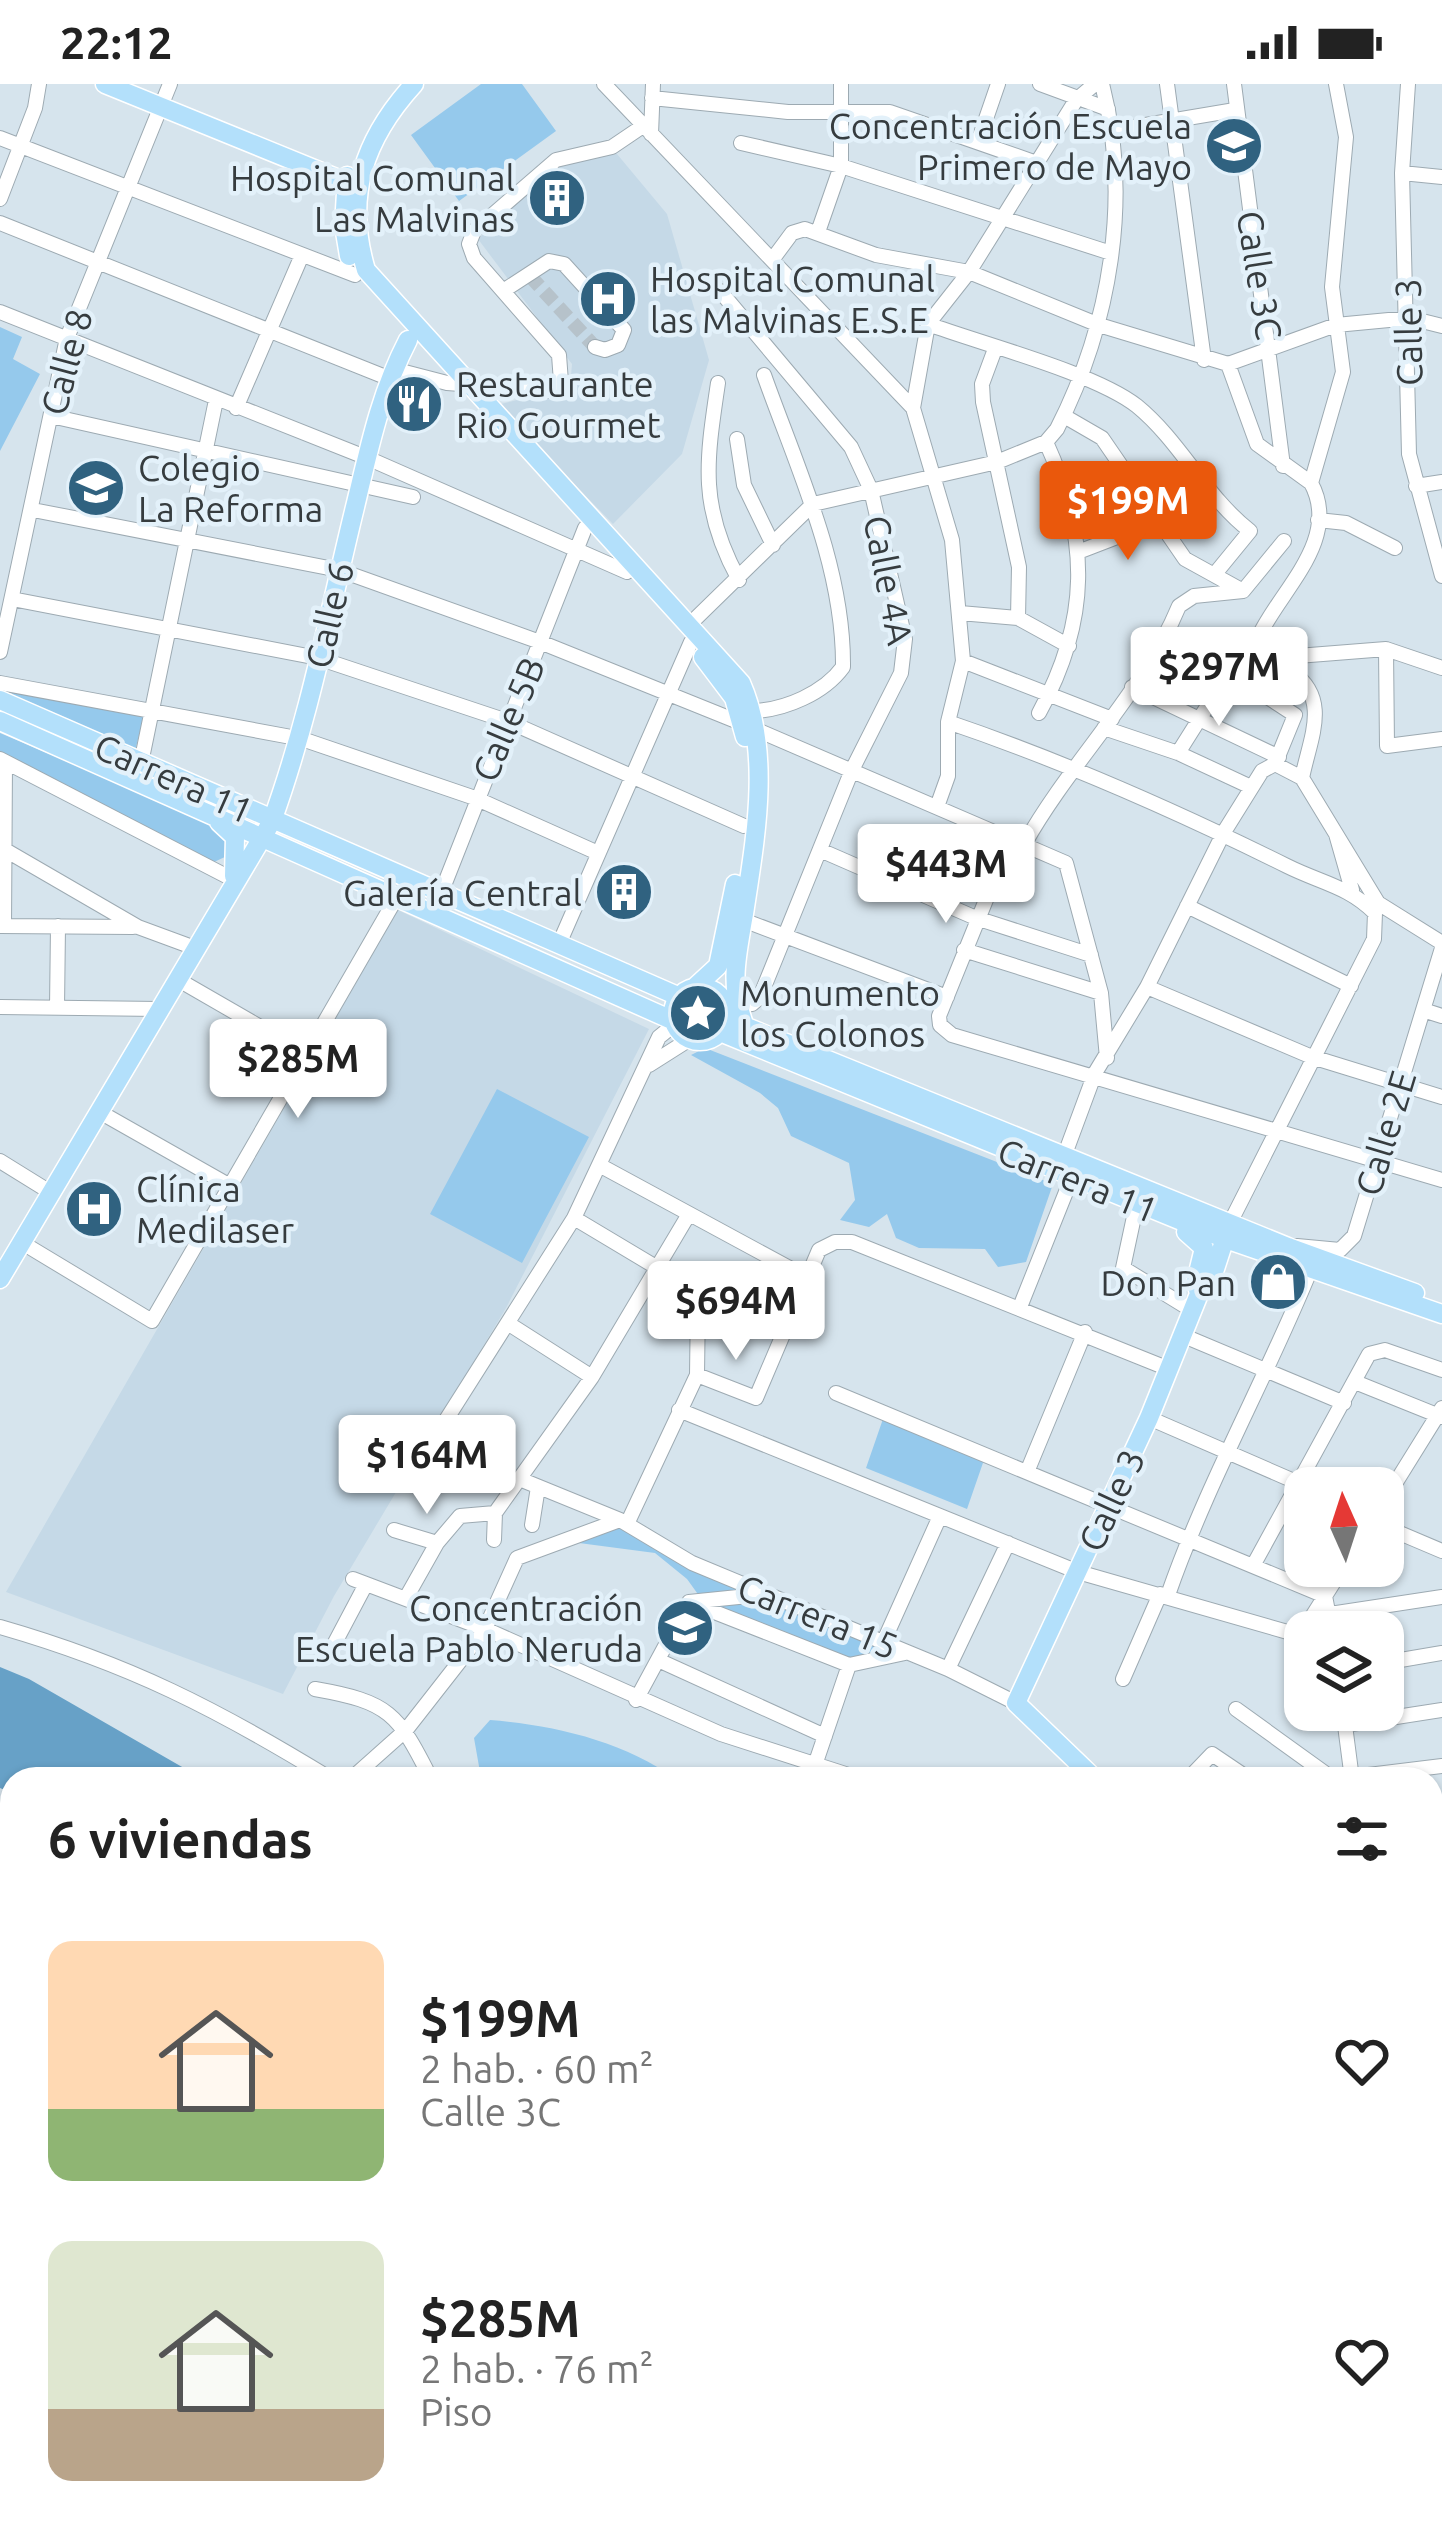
<!DOCTYPE html>
<html lang="es">
<head>
<meta charset="utf-8">
<style>
	:root { --surface:#fff; --page:#f2f2f2; --text:#222; --muted:#767676; --accent:#ea580c }
	body { margin:0; font-family:Ubuntu,sans-serif; background:var(--page); color:var(--text); height:100vh; display:flex; flex-direction:column; font-size:45px; white-space:nowrap }
	* { box-sizing:border-box; margin:0 }
	p { font-size:39px; color:var(--muted) }
	.icon { flex:none; width:66px; height:66px; fill:none; stroke:currentColor; stroke-width:2; stroke-linecap:round; stroke-linejoin:round }
	.map { position:relative; flex:1; overflow:hidden }
	.side { position:absolute; left:0px; top:1683px; width:1443px; height:768px; display:flex; flex-direction:column; background:var(--surface); border-radius:36px 36px 0 0; box-shadow:0 3px 9px #0004 }
	.side>* { flex:none }
	.needle { width:78px; rotate:357deg }
	.buttons { position:absolute; left:1284px; top:1383px; display:grid; gap:24px }
	.buttons a { display:grid; place-items:center; width:120px; height:120px; border-radius:24px; background:var(--surface); box-shadow:0 3px 9px #0004; font-size:60px }
	.price { position:absolute; translate:-50% -102px; padding:0 27px; border-radius:12px; background:#fff; color:#222; font-size:39px; line-height:78px; filter:drop-shadow(0 3px 6px #0008) }
	.price::after { content:''; position:absolute; left:50%; top:72px; width:36px; height:27px; margin-left:-18px; background:inherit; clip-path:polygon(0 0,100% 0,50% 100%) }
	.price.current { background:var(--accent); color:#fff }
	ul { padding:0; list-style:none }
	li { display:flex; align-items:center; gap:36px; height:300px; padding:0 48px }
	li span { display:grid; place-items:center; flex:none; width:336px; height:240px; border-radius:24px; color:#555 }
	li>.icon { margin-inline-start:auto }
	span .icon { width:144px; height:144px; fill:#fffc; stroke-width:1 }
	li b { font-size:51px }
	h2 { display:flex; justify-content:space-between; align-items:center; height:144px; padding:0 48px; font-size:51px }
	.status { display:flex; justify-content:space-between; align-items:center; height:84px; padding:0 60px; background:var(--surface); direction:ltr }
	.status svg { height:33px; fill:currentColor }
	.map>svg:first-child { display:block }
	.built { fill:#c5d9e7 }
	.green { fill:#95c9ec }
	.water { fill:#67a1c7 }
	.lines { fill:none; stroke-linecap:round; stroke-linejoin:round }
	.minor-tunnel { stroke:#b6c2ca; stroke-width:14; stroke-dasharray:14 7; stroke-linecap:butt }
	.minor-casing { stroke:#9daab2; stroke-width:16 }
	.major-casing { stroke:#fff; stroke-width:21 }
	.minor { stroke:#fff; stroke-width:14 }
	.major { stroke:#b3e0fb; stroke-width:18 }
	.labels { text-anchor:middle; dominant-baseline:central; stroke-width:9; stroke-linejoin:round; paint-order:stroke }
	.poi-label { font-size:36px; fill:#363c3f; stroke:#e3f1fa; text-anchor:end }
	.street-label { font-size:36px; fill:#363c3f; stroke:#e3f1fa }
</style>
</head>
<body>
<div class="status"><b>22:12</b><svg viewBox="0 0 49 12"><path d="M0 12V9h3v3zM5 12V6h3v6zM10 12V3h3v9zM15 12V0h3v12zM26 1h20v11H26zM47 4h2v5h-2z"/></svg></div>
<div class="map">
<svg width="1442" height="2451" viewBox="0 0 1442 2451">
	<rect width="100%" height="100%" fill="#d6e4ed"/>
	<path class="built" d="M 617,70 L 667,130 L 709,276 L 682,370 L 613,440 L 497,321 L 570,303 L 572,280 L 478,155 L 560,79 Z
		M 398,826 L 649,945 L 506,1224 L 334,1512 L 283,1610 L 6,1508 Z"/>
	<path class="green" d="M 481,0 L 522,0 L 556,47 L 459,117 L 411,51 Z
		M 0,243 L 22,253 L 13,275 L 40,290 L 0,367 Z
		M 16,607 L 144,632 L 135,667 L 9,611 Z
		M 0,649 L 224,744 L 229,771 L 212,779 L 0,671 Z
		M680 930a20 20 0 1 1 40 0a20 20 0 1 1-40 0Z
		M 705,964 L 1053,1100 L 1026,1178 L 998,1183 L 985,1165 L 919,1164 L 896,1154 L 887,1130 L 869,1143 L 840,1136 L 855,1116 L 849,1079 L 791,1052 L 778,1024 L 760,1009 L 691,971 Z
		M 497,1005 L 589,1053 L 522,1179 L 430,1130 Z
		M 884,1332 L 985,1373 L 967,1425 L 866,1384 Z
		M 621,1441 L 889,1568 L 845,1577 L 705,1520 L 687,1495 L 655,1469 L 579,1459 Z
		M 490,1636 C 554,1641 623,1657 676,1695 L 560,1695 L 530,1683 L 521,1695 L 480,1688 L 474,1654 Z
		M 1431,2110 L 1442,2127 L 1442,2349 L 1431,2361 Z
		M 959,2439 L 1242,2439 L 1224,2451 L 887,2451 Z"/>
	<path class="water" d="M 0,1583 L 29,1595 L 203,1695 L 12,1695 L 12,1709 L 0,1704 Z
		M 105,2439 L 288,2439 L 279,2451 L 92,2451 Z"/>
	<g class="lines">
		<path class="minor-tunnel" d="M 530,192 L 595,263"/>
		<defs>
			<path id="minor" d="M 604,0 L 913,324 L 952,456 L 963,577 L 948,638 L 948,692 L 938,720
				M 1040,0 L 1108,25
				M 1167,0 L 1204,276
				M 1234,0 L 1283,382
				M 1408,0 L 1402,89 L 1409,370 L 1442,492
				M 652,14 L 788,28 L 890,28 L 1034,78
				M 1110,47 L 1235,26
				M 651,50 L 653,0
				M 0,54 L 355,191
				M 978,58 L 998,0
				M 741,59 L 841,82 L 1111,169
				M 1402,89 L 1442,93
				M 0,115 L 35,24 L 39,0
				M 0,139 L 388,294
				M 818,148 L 841,82 L 841,0
				M 772,176 L 792,149 L 805,145 L 876,171 L 969,188 L 1099,241 L 1228,280 L 1336,241 L 1410,234 L 1442,242
				M 503,207 L 549,177 L 564,180 L 624,246 L 618,261 L 605,266 L 595,263
				M 720,207 L 851,363 L 871,406 L 905,555 L 901,589 L 852,686 L 760,913 L 752,920 L 726,923
				M 0,228 L 365,373 L 627,488
				M 928,240 C 982,260 1095,289 1137,322 C 1181,358 1205,412 1250,447 L 1214,491
				M 995,265 L 982,300 L 983,318 L 1019,483 L 1018,534
				M 1228,280 L 1257,360 L 1311,399
				M 393,285 L 447,299 L 552,307 L 561,298 L 559,271 L 474,174 L 469,160 L 474,147 L 556,76 L 612,63 L 643,42
				M 718,299 C 706,379 699,423 739,496
				M 236,324 L 302,171
				M 913,324 L 928,240 L 969,188 L 1076,16 L 1095,0
				M 51,332 L 413,413
				M 1064,332 L 1102,354 L 1185,475 L 1243,507
				M 737,355 L 744,401 L 773,461
				M 1416,402 L 1442,398
				M 33,426 L 339,486 L 540,558 L 746,641
				M 1318,436 L 1346,439 L 1395,464
				M 1078,468 L 1156,438
				M 12,515 L 318,574 L 507,637 L 744,742
				M 960,529 L 1018,534 L 1069,562
				M 689,541 L 813,420 L 997,378 L 1046,358 L 1057,345 C 1110,241 1132,114 1102,0
				M 1386,565 L 1387,662 L 1442,655
				M 0,568 L 67,254 L 170,0
				M 1272,574 L 1386,565 L 1442,584
				M 963,577 L 1112,635
				M 0,599 L 302,655 L 475,714 L 598,769
				M 1132,603 L 1279,673
				M 753,627 C 785,626 824,609 843,583 C 844,482 797,384 764,291
				M 1039,629 C 1090,536 1090,455 1046,358
				M 948,638 C 1066,678 1176,727 1287,782 C 1321,799 1348,802 1375,829 L 1374,855 L 1230,1139
				M 1104,644 L 1178,669 L 1251,703
				M 757,646 L 1066,779 L 1101,909 L 1107,974
				M 0,675 L 234,796
				M 141,679 L 216,316
				M 1275,680 L 1302,694 L 1378,819 L 1442,859
				M 1302,694 C 1310,654 1331,615 1292,588 C 1277,577 1266,571 1258,554 C 1279,507 1342,456 1311,399 L 1343,288 L 1332,203 L 1346,53 L 1336,0
				M 1336,750 L 1352,806
				M 1011,754 L 939,932 L 940,941 L 952,951 L 1442,1096
				M 1025,759 C 1071,677 1143,609 1179,522 L 1194,512 L 1243,507 L 1284,457
				M 0,763 L 138,843 L 195,864
				M 820,766 L 976,834 L 1091,871
				M 1187,822 L 1351,902
				M 434,827 L 585,444
				M 743,836 L 947,913
				M 0,842 L 133,843
				M 4,842 L 5,678
				M 559,860 L 691,558
				M 964,866 L 1101,909
				M 177,895 L 307,970
				M 1147,903 L 1312,973 L 1442,1013
				M 0,923 L 159,925
				M 57,924 L 58,842
				M 1423,926 L 1442,932
				M 649,981 L 690,955
				M 98,1027 L 232,1103
				M 1065,1070 L 1095,989 L 1147,903 L 1224,748 L 1262,687 L 1275,680 L 1295,631 L 1229,588 L 1178,669
				M 0,1077 L 50,1108
				M 601,1082 L 806,1193
				M 1138,1114 L 1123,1184 L 1193,1227
				M 574,1134 L 691,1204 L 698,1216 L 697,1291 L 627,1440
				M 21,1158 L 152,1237 L 398,811
				M 1297,1162 L 1340,1166 L 1354,1152 L 1442,864
				M 1020,1223 L 1072,1093
				M 509,1240 L 592,1293
				M 1184,1252 L 1344,1319
				M 697,1291 L 756,1314 L 819,1166 L 835,1158 L 852,1158 L 1169,1285
				M 1355,1298 L 1442,1333
				M 836,1309 L 1325,1512 L 1332,1548
				M 679,1326 L 1078,1488 L 1305,1553
				M 1149,1334 L 1310,1404
				M 413,1388 L 574,1134 L 659,953 L 675,940
				M 1027,1388 L 1085,1248
				M 522,1396 L 620,1436 L 692,1479 L 948,1585 L 1016,1619
				M 1383,1419 L 1442,1324
				M 532,1441 L 538,1403
				M 1383,1442 L 1442,1467
				M 394,1446 L 437,1459
				M 494,1456 L 495,1429 L 592,1293 L 689,1130
				M 1254,1480 L 1369,1270 L 1385,1266 L 1442,1286
				M 353,1495 L 485,1545 L 721,1650 L 861,1695
				M 1168,1511 C 1207,1399 1265,1297 1310,1187
				M 406,1514 L 437,1459 L 460,1432 L 495,1429
				M 689,1518 L 849,1581 L 905,1569
				M 1330,1530 L 1442,1513
				M 0,1543 C 129,1580 217,1625 331,1695
				M 1301,1550 L 1344,1482
				M 883,1559 L 940,1432
				M 330,1568 L 366,1500
				M 658,1576 L 825,1652
				M 1383,1579 L 1442,1569
				M 948,1585 L 1008,1459
				M 1123,1595 L 1160,1510
				M 315,1605 C 389,1618 398,1629 431,1695
				M 636,1616 L 689,1518 L 758,1511
				M 1236,1625 L 1333,1695
				M 1343,1626 L 1352,1695
				M 1345,1641 L 1442,1626
				M 816,1678 L 849,1581
				M 1352,1693 L 1442,1682
				M 351,1695 L 406,1646 L 485,1545 L 517,1474 L 620,1436
				M 1188,1695 L 1212,1670 L 1249,1695
				M 1431,1738 L 1442,1736
				M 1431,1791 L 1442,1790
				M 1431,1841 L 1442,1840
				M 1431,1895 L 1442,1894
				M 1431,1948 L 1442,1947
				M 1431,2026 L 1442,2014
				M 1431,2052 L 1442,2068
				M 1431,2365 L 1442,2354
				M 1431,2417 L 1442,2430
				M 830,2439 L 842,2451
				M 1325,2439 L 1339,2451
				M 349,2451 L 358,2439
				M 1046,2451 L 1048,2439
				M 1236,2451 L 1259,2439"/>
			<path id="major" d="M 105,0 L 346,98
				M 414,0 C 364,55 344,112 366,186 L 741,599 C 772,669 755,756 744,830 C 737,871 729,899 744,940
				M 347,92 L 344,142 L 349,172
				M 703,573 L 734,614 L 745,653
				M 0,616 L 680,913
				M 0,637 L 674,937
				M 219,738 L 235,753 L 234,792
				M673 930a27 27 0 1 1 54 0a27 27 0 1 1-54 0Z
				M 694,904 L 718,882 L 735,800
				M 727,935 L 1288,1163 L 1415,1209
				M 720,948 L 1223,1154 L 1442,1230
				M 1186,1148 L 1204,1164 L 1196,1197 L 1199,1210
				M 0,1195 L 272,737 C 309,635 329,529 355,423 C 369,365 380,310 408,256
				M 1095,1695 L 1016,1619 L 1149,1334 L 1199,1210 L 1211,1197 L 1228,1145
				M 1431,1974 L 1442,1984"/>
		</defs>
		<use href="#minor" class="minor-casing"/>
		<use href="#major" class="major-casing"/>
		<use href="#minor" class="minor"/>
		<use href="#major" class="major"/>
	</g>
	<defs>
		<symbol id="school-disc" viewBox="-11 -11 22 22"><circle r="9.5" fill="#306280" stroke="#e3f1fa"/><path d="M0-5L7-2L0 1L-7-2ZM-4 1L0 2.5L4 1V4Q0 6-4 4Z" fill="#fff"/></symbol>
		<symbol id="building-disc" viewBox="-11 -11 22 22"><circle r="9.5" fill="#306280" stroke="#e3f1fa"/><path d="M-4-6H4V6H1V3H-1V6H-4ZM-2.5-4.3h1.7v1.8h-1.7ZM.8-4.3h1.7v1.8H.8ZM-2.5-1h1.7V.8h-1.7ZM.8-1h1.7V.8H.8Z" fill="#fff"/></symbol>
		<symbol id="hospital-disc" viewBox="-11 -11 22 22"><circle r="9.5" fill="#306280" stroke="#e3f1fa"/><path d="M-5-5h3v3.5h4V-5h3V5h-3V1.5h-4V5h-3Z" fill="#fff"/></symbol>
		<symbol id="restaurant-disc" viewBox="-11 -11 22 22"><circle r="9.5" fill="#306280" stroke="#e3f1fa"/><path d="M-5-6h1v4h1v-4h1v4h1v-4h1v5L-1.5 .5V6h-2V.5L-5-1ZM5-6V6H3V1.5H1.5Q1.5-4 5-6Z" fill="#fff"/></symbol>
		<symbol id="sight-disc" viewBox="-11 -11 22 22"><circle r="9.5" fill="#306280" stroke="#e3f1fa"/><path d="M0-6L1.8-2.2L6-1.7L2.9 1.2L3.7 5.4L0 3.3L-3.7 5.4L-2.9 1.2L-6-1.7L-1.8-2.2Z" fill="#fff"/></symbol>
		<symbol id="shop-disc" viewBox="-11 -11 22 22"><circle r="9.5" fill="#306280" stroke="#e3f1fa"/><path d="M-5-2.5h2.3a2.7 3.5 0 0 1 5.4 0H5L5.5 6h-11ZM-1.5-2.5h3a1.5 2.3 0 0 0-3 0Z" fill="#fff"/></symbol>
	</defs>
	<g fill-rule="evenodd">
		<use href="#school-disc" x="1201" y="29" width="66" height="66"/>
		<use href="#building-disc" x="524" y="81" width="66" height="66"/>
		<use href="#hospital-disc" x="575" y="182" width="66" height="66"/>
		<use href="#restaurant-disc" x="381" y="287" width="66" height="66"/>
		<use href="#school-disc" x="63" y="371" width="66" height="66"/>
		<use href="#building-disc" x="591" y="775" width="66" height="66"/>
		<use href="#sight-disc" x="665" y="896" width="66" height="66"/>
		<use href="#hospital-disc" x="61" y="1092" width="66" height="66"/>
		<use href="#shop-disc" x="1245" y="1165" width="66" height="66"/>
		<use href="#school-disc" x="652" y="1511" width="66" height="66"/>
	</g>
	<g class="labels">
		<g class="poi-label">
			<text x="1192" y="41">Concentración Escuela<tspan x="1192" dy="41">Primero de Mayo</tspan></text>
			<text x="515" y="93">Hospital Comunal<tspan x="515" dy="41">Las Malvinas</tspan></text>
			<text x="650" y="194" text-anchor="start">Hospital Comunal<tspan x="650" dy="41">las Malvinas E.S.E</tspan></text>
			<text x="456" y="299" text-anchor="start">Restaurante<tspan x="456" dy="41">Rio Gourmet</tspan></text>
			<text x="138" y="383" text-anchor="start">Colegio<tspan x="138" dy="41">La Reforma</tspan></text>
			<text x="582" y="808">Galería Central</text>
			<text x="740" y="908" text-anchor="start">Monumento<tspan x="740" dy="41">los Colonos</tspan></text>
			<text x="136" y="1104" text-anchor="start">Clínica<tspan x="136" dy="41">Medilaser</tspan></text>
			<text x="1236" y="1198">Don Pan</text>
			<text x="643" y="1523">Concentración<tspan x="643" dy="41">Escuela Pablo Neruda</tspan></text>
		</g>
		<g class="street-label">
			<text transform="translate(1260 191) rotate(81)">Calle 3C</text>
			<text transform="translate(1408 248) rotate(-91)">Calle 3</text>
			<text transform="translate(66 278) rotate(-75)">Calle 8</text>
			<text transform="translate(889 496) rotate(79)">Calle 4A</text>
			<text transform="translate(329 531) rotate(-77)">Calle 6</text>
			<text transform="translate(508 635) rotate(-67)">Calle 5B</text>
			<text transform="translate(174 694) rotate(24)">Carrera 11</text>
			<text transform="translate(1385 1049) rotate(-73)">Calle 2E</text>
			<text transform="translate(1078 1096) rotate(22)">Carrera 11</text>
			<text transform="translate(1111 1416) rotate(-65)">Calle 3</text>
			<text transform="translate(818 1532) rotate(22)">Carrera 15</text>
		</g>
	</g>
</svg>
<div class="buttons">
<a><svg class="needle" viewBox="-14 -14 28 28"><path d="M0-13l5 13h-10z" fill="#e53935"/><path d="M0 13l5-13h-10z" fill="#767676"/></svg></a>
<a><svg class="icon" aria-label="layers" viewBox="0 0 24 24"><path d="M12 4l9 5-9 5-9-5zM3 14l9 5 9-5"/></svg></a>
</div>
<b class="price current" style="left:1128px;top:479px">$199M</b>
<b class="price" style="left:1219px;top:645px">$297M</b>
<b class="price" style="left:946px;top:842px">$443M</b>
<b class="price" style="left:298px;top:1037px">$285M</b>
<b class="price" style="left:736px;top:1279px">$694M</b>
<b class="price" style="left:427px;top:1433px">$164M</b>
<section class="side">
<h2>6 viviendas<svg class="icon" aria-label="filters" viewBox="0 0 24 24"><path d="M4 7h16M4 17h16"/><circle cx="9" cy="7" r="2"/><circle cx="15" cy="17" r="2"/></svg></h2>
<ul>
<li><span style="background:linear-gradient(#ffd9b3 70%,#8fb573 0)"><svg class="icon" aria-label="home" viewBox="0 0 24 24"><path d="M3 11l9-7 9 7M6 9v11h12V9"/></svg></span><div><b>$199M</b><p>2 hab. · 60 m²</p><p>Calle 3C</p></div><svg class="icon" aria-label="heart" viewBox="0 0 24 24"><path d="M12 20l-8-8c-3-5 5-10 8-4 3-6 11-1 8 4z"/></svg></li>
<li><span style="background:linear-gradient(#dfe7d0 70%,#b9a48a 0)"><svg class="icon" aria-label="home" viewBox="0 0 24 24"><path d="M3 11l9-7 9 7M6 9v11h12V9"/></svg></span><div><b>$285M</b><p>2 hab. · 76 m²</p><p>Piso</p></div><svg class="icon" aria-label="heart" viewBox="0 0 24 24"><path d="M12 20l-8-8c-3-5 5-10 8-4 3-6 11-1 8 4z"/></svg></li>
</ul>
</section>
</div>
</body>
</html>
